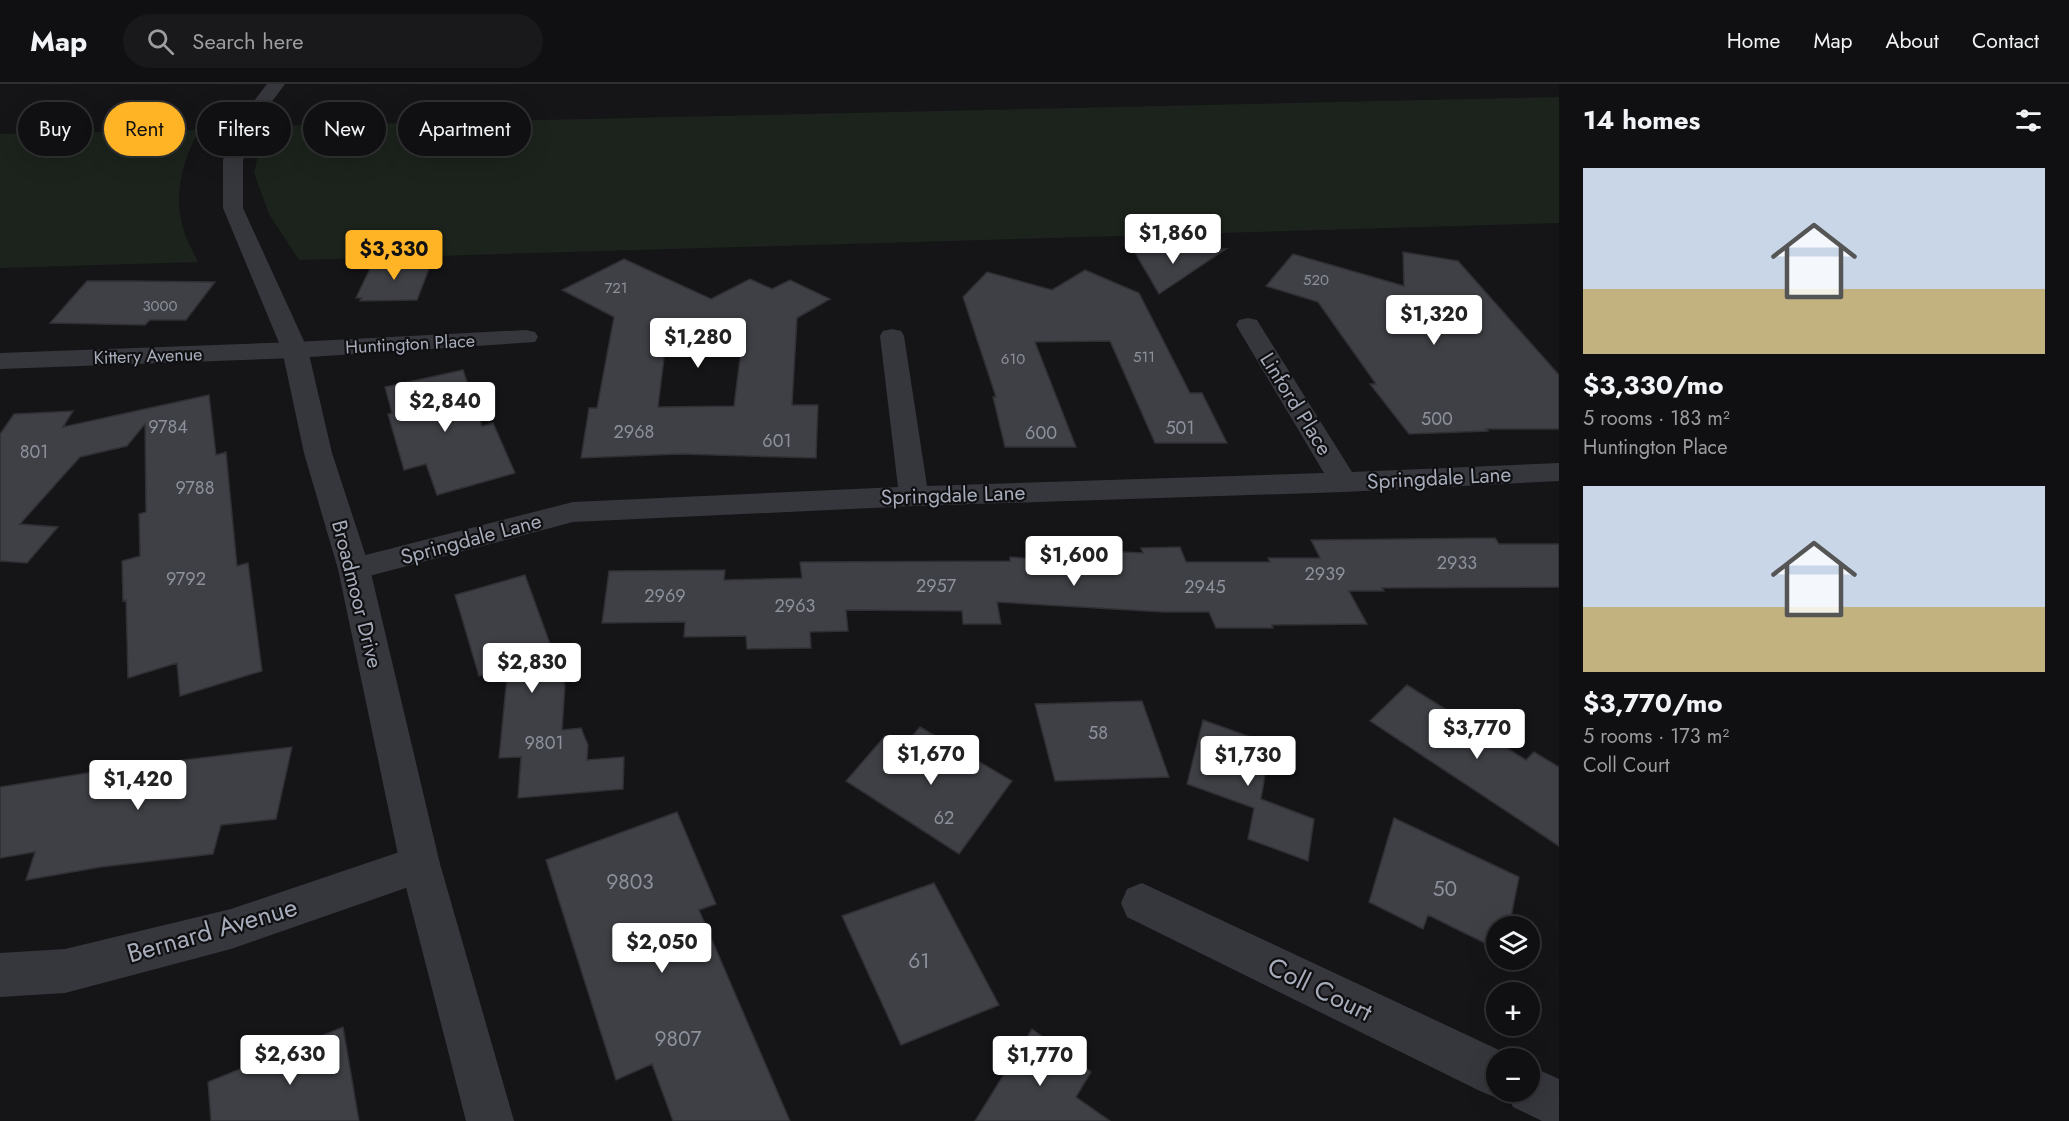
<!DOCTYPE html>
<html lang="en">
<head>
<meta charset="utf-8">
<style>
	:root { --surface:#101012; --page:#19191b; --text:#f1f3f6; --muted:#9c9d9f; --line:#303032; --accent:#ffb426 }
	body { margin:0; font-family:Jost,sans-serif; background:var(--page); color:var(--text); height:100vh; display:flex; flex-direction:column; font-size:22px; white-space:nowrap }
	* { box-sizing:border-box; margin:0 }
	p { font-size:20px; color:var(--muted) }
	.icon { flex:none; width:33px; height:33px; fill:none; stroke:currentColor; stroke-width:2; stroke-linecap:round; stroke-linejoin:round }
	.map { position:relative; flex:1; overflow:hidden }
	.sheet { display:flex; flex-direction:column; background:var(--surface); width:510px }
	.sheet>* { flex:none }
	.hud { position:absolute; left:18px; top:18px; width:570px; height:54px; display:flex; gap:12px }
	.fabs { position:absolute; left:1486px; top:832px; display:grid; gap:12px }
	.fabs a { display:grid; place-items:center; width:54px; height:54px; border-radius:50%; background:var(--surface); box-shadow:0 6px 24px #0002,0 0 0 2px var(--line); font-size:30px }
	.price { position:absolute; translate:-50% -51px; padding:0 14px; border-radius:6px; background:#fff; color:#222; font-size:20px; line-height:39px; filter:drop-shadow(0 2px 3px #0008) }
	.price::after { content:''; position:absolute; left:50%; top:36px; width:18px; height:14px; margin-left:-9px; background:inherit; clip-path:polygon(0 0,100% 0,50% 100%) }
	.price.active { background:var(--accent); color:#111 }
	ul { padding:0; list-style:none }
	li { display:grid; align-content:center; gap:12px; height:318px; padding:0 24px }
	li span { display:grid; place-items:center; height:186px; border-radius:0px; color:#555 }
	li>.icon { margin-inline-start:auto }
	span .icon { width:108px; height:108px; fill:#fffc; stroke-width:1 }
	li b { font-size:26px }
	h2 { display:flex; justify-content:space-between; align-items:center; height:72px; padding:0 24px; font-size:26px }
	.tag { padding:0 21px; border-radius:27px; background:var(--surface); box-shadow:0 6px 24px #0002,0 0 0 2px var(--line); font-size:21px; line-height:54px }
	.tag.active { background:var(--accent); color:#111 }
	header { display:flex; align-items:center; gap:36px; box-sizing:border-box; height:84px; padding:0 30px; background:var(--surface); border-bottom:2px solid var(--line) }
	header strong { font-size:28px }
	nav { display:flex; gap:33px; margin-inline-start:auto; font-size:21px }
	.search { width:420px; height:54px; background:var(--page); display:flex; align-items:center; gap:15px; box-sizing:border-box; padding:0 21px; border-radius:33px; color:var(--muted); font-size:22px }
	main { display:flex; flex:1; min-height:0 }
	.map>svg:first-child { display:block }
	.green { fill:#1b231c }
	.building { fill:#3f4045; stroke:#2f2f34; stroke-width:1.5; fill-rule:evenodd }
	.lines { fill:none; stroke-linecap:round; stroke-linejoin:round }
	.minor { fill:#36373d; fill-rule:evenodd }
	.tertiary { fill:#36373d; fill-rule:evenodd }
	.labels { text-anchor:middle; dominant-baseline:central; stroke-width:4.5; stroke-linejoin:round; paint-order:stroke }
	.far-number-label { font-size:15px; fill:#8c919c }
	.far-street-label { font-size:18px; fill:#a6acb9; stroke:#101013 }
	.number-label { font-size:18px; fill:#8c919c }
	.street-label { font-size:21px; fill:#a6acb9; stroke:#101013 }
	.near-number-label { font-size:21px; fill:#8c919c }
	.near-street-label { font-size:26px; fill:#a6acb9; stroke:#101013 }
</style>
</head>
<body>
<header>
<strong>Map</strong>
<div class="search"><svg class="icon" aria-label="search" viewBox="0 0 24 24"><circle cx="10" cy="10" r="6"/><path d="M15 15l6 6"/></svg>Search here</div>
<nav><a>Home</a><a>Map</a><a>About</a><a>Contact</a></nav>
</header>
<main>
<div class="map">
<svg width="1559" height="1037" viewBox="0 0 1559 1037">
	<rect width="100%" height="100%" fill="#151518"/>
	<path class="green" d="M 1559,13 L 1559,139 L 299,176 L 269,130 L 254,89 L 259,67 L 273,42 Z
		M 199,46 C 183,76 173,110 183,144 C 186,156 193,167 198,178 L 0,184 L 0,50 Z"/>
	<path class="building" d="M 1226,165 L 1159,210 L 1134,167 Z
		M 1403,168 L 1458,177 L 1559,291 L 1559,345 L 1486,345 L 1488,347 L 1409,350 L 1370,300 L 1376,300 L 1318,218 L 1266,202 L 1293,170 L 1404,202 Z
		M 624,175 L 711,215 L 750,195 L 772,205 L 790,196 L 830,215 L 797,234 L 792,321 L 818,321 L 816,374 L 680,370 L 581,374 L 589,324 L 597,324 L 614,233 L 562,206 ZM 666,258 L 742,258 L 734,322 L 658,323 Z
		M 432,177 L 417,216 L 360,217 L 362,214 L 356,214 L 373,178 Z
		M 1085,186 L 1139,209 L 1190,309 L 1202,309 L 1227,359 L 1155,359 L 1110,257 L 1035,258 L 1076,363 L 1005,363 L 993,313 L 996,313 L 963,213 L 987,188 L 1052,206 Z
		M 87,197 L 131,197 L 215,198 L 186,236 L 150,236 L 145,241 L 50,239 Z
		M 463,286 L 482,342 L 493,339 L 515,389 L 437,411 L 426,380 L 404,386 L 388,330 L 392,329 L 385,303 Z
		M 209,311 L 216,371 L 226,368 L 237,482 L 248,479 L 262,587 L 180,612 L 177,579 L 128,594 L 126,516 L 123,517 L 122,477 L 140,472 L 139,430 L 146,428 L 145,340 L 127,362 L 80,373 L 20,440 L 58,443 L 27,479 L 0,477 L 0,350 L 14,330 L 73,327 L 63,343 Z
		M 1495,454 L 1499,460 L 1559,460 L 1559,503 L 1382,504 L 1384,507 L 1349,507 L 1367,540 L 1272,541 L 1273,544 L 1216,544 L 1209,528 L 1163,528 L 997,518 L 1001,540 L 963,540 L 962,527 L 846,526 L 848,547 L 810,548 L 811,564 L 747,565 L 746,552 L 684,553 L 685,538 L 602,539 L 609,487 L 725,486 L 724,496 L 802,494 L 800,478 L 1010,477 L 1010,473 L 1064,477 L 1063,465 L 1143,469 L 1141,464 L 1180,463 L 1186,478 L 1270,478 L 1268,474 L 1320,474 L 1311,456 Z
		M 525,491 L 565,601 L 562,646 L 581,644 L 588,661 L 587,676 L 624,673 L 623,705 L 518,714 L 521,673 L 499,674 L 508,583 L 479,592 L 455,511 Z
		M 1407,601 L 1526,676 L 1534,668 L 1559,683 L 1559,762 L 1370,637 Z
		M 1142,617 L 1169,693 L 1055,697 L 1035,620 Z
		M 1203,636 L 1270,660 L 1261,715 L 1314,735 L 1308,777 L 1248,755 L 1254,724 L 1187,700 Z
		M 920,643 L 1012,697 L 959,770 L 846,697 L 885,652 L 903,663 Z
		M 292,663 L 276,735 L 221,741 L 213,770 L 101,783 L 26,796 L 35,768 L 0,774 L 0,703 L 118,684 Z
		M 677,728 L 716,820 L 699,826 L 790,1037 L 673,1037 L 652,980 L 616,996 L 546,776 Z
		M 1394,734 L 1519,793 L 1509,843 L 1497,843 L 1497,865 L 1428,831 L 1423,845 L 1369,818 Z
		M 934,799 L 999,921 L 901,961 L 842,832 Z
		M 343,943 L 359,1037 L 211,1037 L 208,998 Z
		M 1032,945 L 1091,988 L 1076,1013 L 1110,1037 L 975,1037 Z"/>
	<g class="lines">
		<path class="minor" d="M 1248,234 L 1257,236 L 1260,241 L 1352,388 L 1559,379 L 1559,397 L 1344,408 L 914,422 L 573,438 L 354,496 L 343,493 L 338,485 L 343,477 L 354,474 L 573,418 L 898,403 L 880,252 L 883,247 L 892,245 L 901,247 L 904,252 L 927,402 L 1324,389 L 1236,241 L 1239,236 Z
			M 526,246 L 535,248 L 538,253 L 535,258 L 295,274 L 0,285 L 0,269 L 295,258 Z
			M 420,761 L 434,767 L 440,780 L 434,793 L 420,799 L 231,865 L 65,909 L 0,913 L 0,869 L 65,865 L 231,825 Z
			M 1142,799 L 1514,973 L 1514,975 L 1497,975 L 1497,1008 L 1530,1008 L 1530,982 L 1559,995 L 1559,1037 L 1542,1037 L 1513,1023 L 1507,1009 L 1497,1014 L 1480,1007 L 1127,833 L 1121,819 L 1127,805 Z"/>
		<path class="tertiary" d="M 267,0 L 285,0 L 256,39 L 243,76 L 243,124 L 308,266 L 332,369 L 370,485 L 440,780 L 514,1037 L 466,1037 L 400,780 L 338,485 L 304,369 L 282,266 L 223,124 L 223,76 L 238,38 Z"/>
	</g>
	<g class="labels">
		<g class="far-number-label">
			<text x="1316" y="196">520</text>
			<text x="616" y="204">721</text>
			<text x="160" y="222">3000</text>
			<text x="1144" y="273">511</text>
			<text x="1013" y="275">610</text>
		</g>
		<g class="far-street-label">
			<text transform="translate(410 260) rotate(-3)">Huntington Place</text>
			<text transform="translate(148 272) rotate(-2)">Kittery Avenue</text>
		</g>
		<g class="number-label">
			<text x="1437" y="335">500</text>
			<text x="168" y="343">9784</text>
			<text x="1180" y="344">501</text>
			<text x="634" y="348">2968</text>
			<text x="1041" y="349">600</text>
			<text x="777" y="357">601</text>
			<text x="34" y="368">801</text>
			<text x="195" y="404">9788</text>
			<text x="1457" y="479">2933</text>
			<text x="1325" y="490">2939</text>
			<text x="186" y="495">9792</text>
			<text x="936" y="502">2957</text>
			<text x="1205" y="503">2945</text>
			<text x="665" y="512">2969</text>
			<text x="795" y="522">2963</text>
			<text x="1098" y="649">58</text>
			<text x="544" y="659">9801</text>
			<text x="944" y="734">62</text>
		</g>
		<g class="street-label">
			<text transform="translate(1296 320) rotate(58)">Linford Place</text>
			<text transform="translate(1439 394) rotate(-3)">Springdale Lane</text>
			<text transform="translate(953 411) rotate(-2)">Springdale Lane</text>
			<text transform="translate(471 455) rotate(-15)">Springdale Lane</text>
			<text transform="translate(357 510) rotate(76)">Broadmoor Drive</text>
		</g>
		<g class="near-number-label">
			<text x="630" y="798">9803</text>
			<text x="1445" y="805">50</text>
			<text x="919" y="877">61</text>
			<text x="678" y="955">9807</text>
		</g>
		<g class="near-street-label">
			<text transform="translate(212 846) rotate(-16)">Bernard Avenue</text>
			<text transform="translate(1320 905) rotate(26)">Coll Court</text>
		</g>
	</g>
</svg>
<div class="fabs">
<a><svg class="icon" aria-label="layers" viewBox="0 0 24 24"><path d="M12 4l9 5-9 5-9-5zM3 14l9 5 9-5"/></svg></a>
<a>+</a>
<a>−</a>
</div>
<b class="price" style="left:1173px;top:181px">$1,860</b>
<b class="price active" style="left:394px;top:197px">$3,330</b>
<b class="price" style="left:1434px;top:262px">$1,320</b>
<b class="price" style="left:698px;top:285px">$1,280</b>
<b class="price" style="left:445px;top:349px">$2,840</b>
<b class="price" style="left:1074px;top:503px">$1,600</b>
<b class="price" style="left:532px;top:610px">$2,830</b>
<b class="price" style="left:1477px;top:676px">$3,770</b>
<b class="price" style="left:931px;top:702px">$1,670</b>
<b class="price" style="left:1248px;top:703px">$1,730</b>
<b class="price" style="left:138px;top:727px">$1,420</b>
<b class="price" style="left:662px;top:890px">$2,050</b>
<b class="price" style="left:290px;top:1002px">$2,630</b>
<b class="price" style="left:1040px;top:1003px">$1,770</b>
<div class="hud">
<a class="tag">Buy</a>
<a class="tag active">Rent</a>
<a class="tag">Filters</a>
<a class="tag">New</a>
<a class="tag">Apartment</a>
</div>
</div>
<section class="sheet">
<h2>14 homes<svg class="icon" aria-label="filters" viewBox="0 0 24 24"><path d="M4 7h16M4 17h16"/><circle cx="9" cy="7" r="2"/><circle cx="15" cy="17" r="2"/></svg></h2>
<ul>
<li><span style="background:linear-gradient(#c9d6e8 65%,#c2b280 0)"><svg class="icon" aria-label="home" viewBox="0 0 24 24"><path d="M3 11l9-7 9 7M6 9v11h12V9"/></svg></span><div><b>$3,330/mo</b><p>5 rooms · 183 m²</p><p>Huntington Place</p></div></li>
<li><span style="background:linear-gradient(#c9d6e8 65%,#c2b280 0)"><svg class="icon" aria-label="home" viewBox="0 0 24 24"><path d="M3 11l9-7 9 7M6 9v11h12V9"/></svg></span><div><b>$3,770/mo</b><p>5 rooms · 173 m²</p><p>Coll Court</p></div></li>
</ul>
</section>
</main>
</body>
</html>
